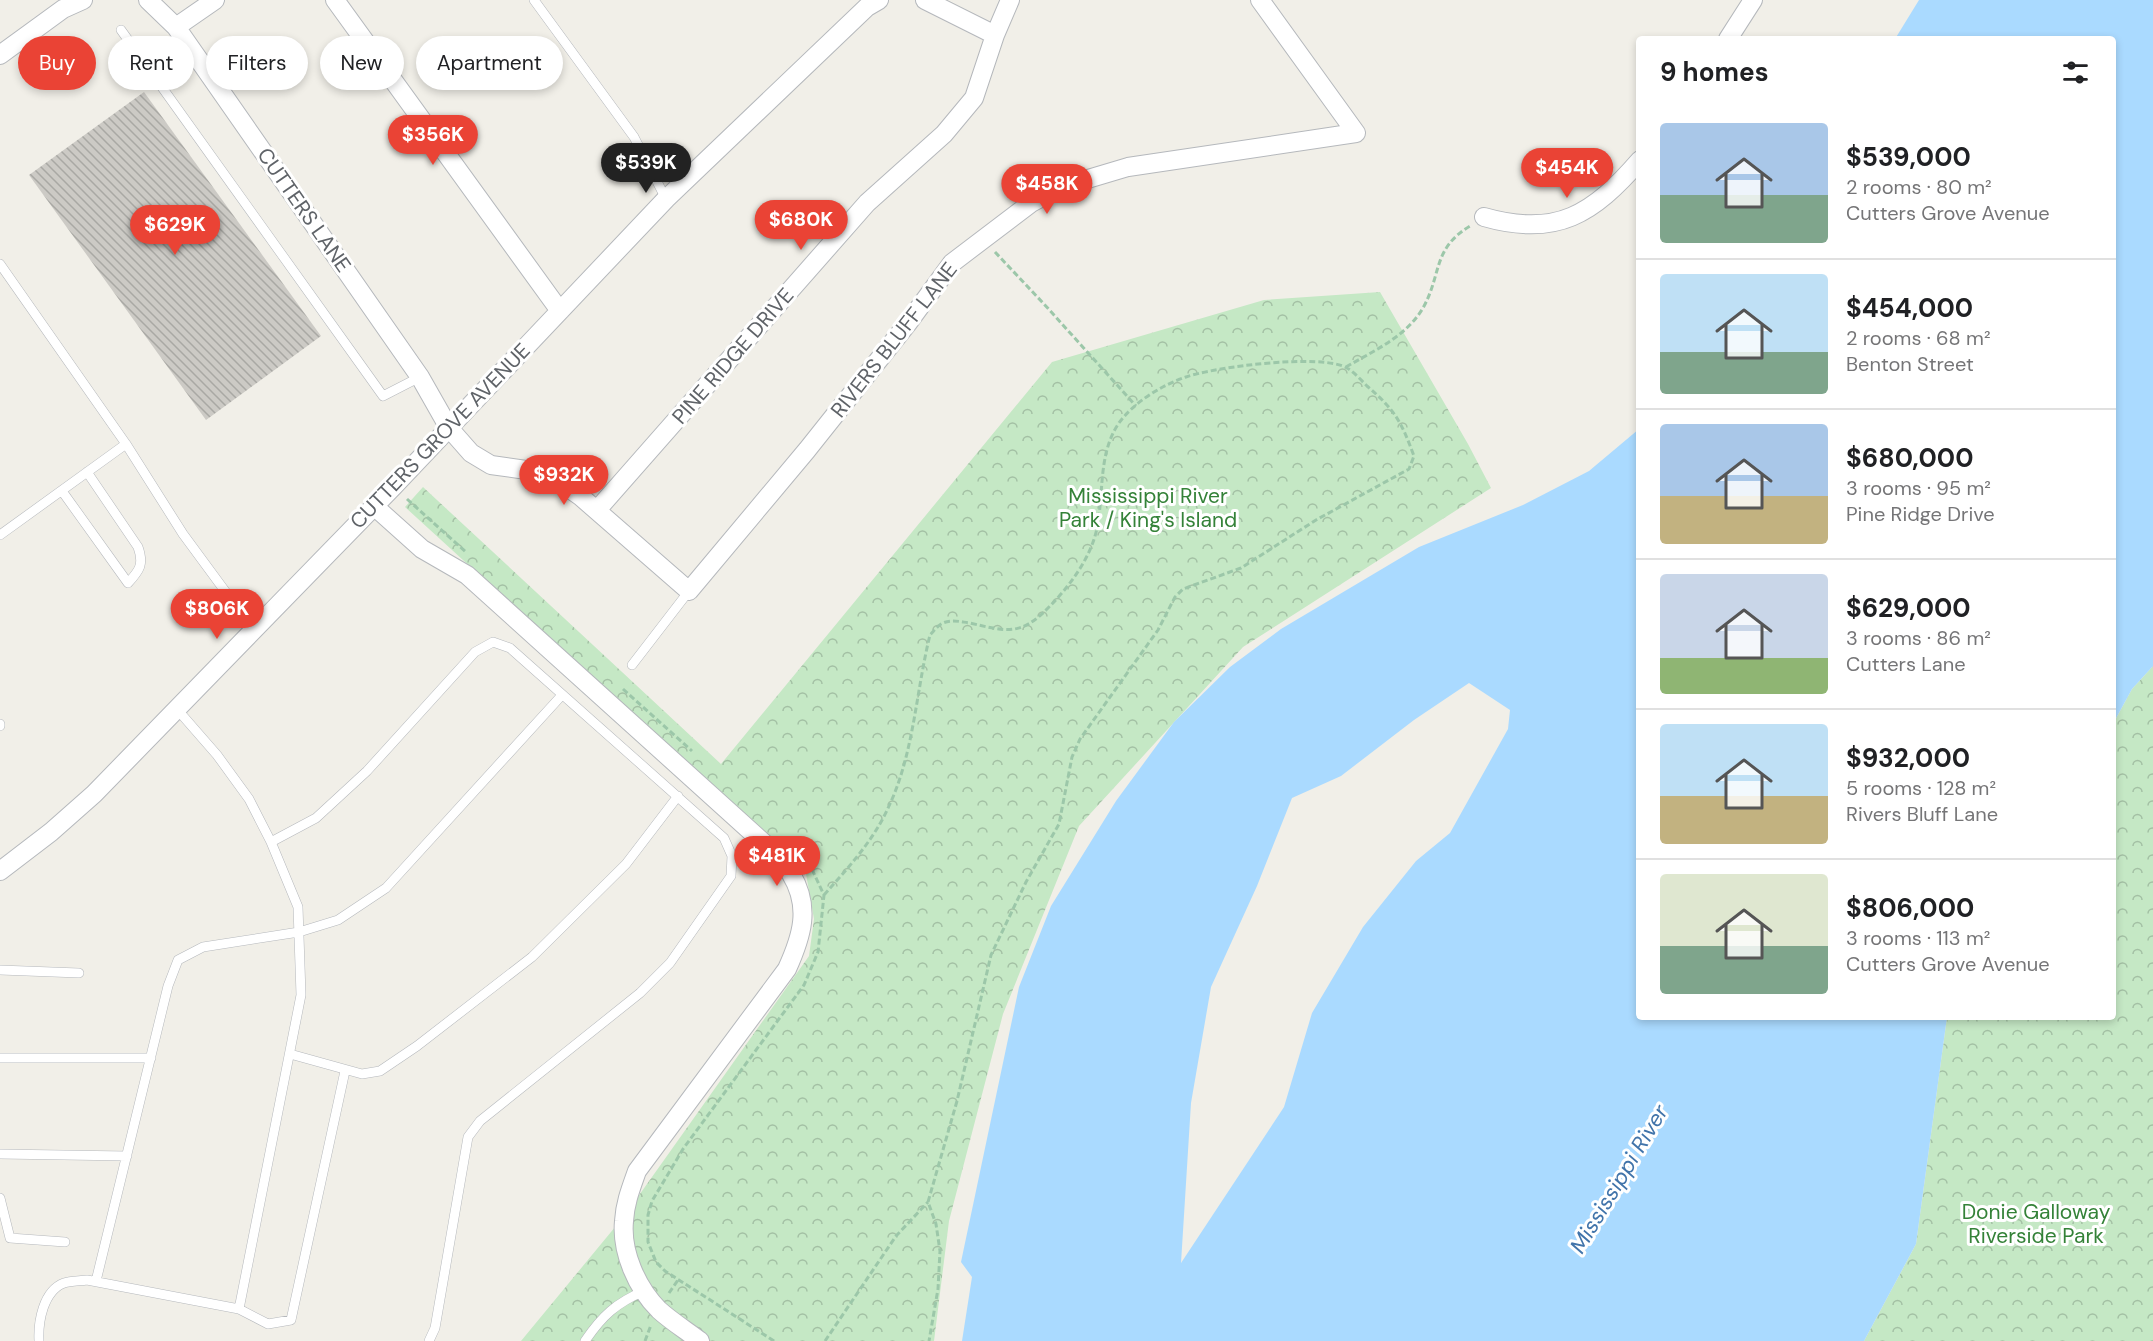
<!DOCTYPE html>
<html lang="en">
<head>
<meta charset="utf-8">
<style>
	:root { --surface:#fff; --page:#f2f2f2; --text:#202124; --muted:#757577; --line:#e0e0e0; --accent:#ea4335 }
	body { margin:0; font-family:"DM Sans",sans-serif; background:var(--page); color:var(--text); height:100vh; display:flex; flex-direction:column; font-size:22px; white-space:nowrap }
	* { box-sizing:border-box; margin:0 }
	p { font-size:20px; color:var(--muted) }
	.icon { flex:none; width:33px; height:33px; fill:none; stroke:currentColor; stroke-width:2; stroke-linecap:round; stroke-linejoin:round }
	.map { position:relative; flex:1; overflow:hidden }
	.side { position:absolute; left:1636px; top:36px; width:480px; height:984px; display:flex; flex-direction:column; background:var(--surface); border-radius:6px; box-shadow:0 3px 9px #0003 }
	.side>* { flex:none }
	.guide { position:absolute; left:18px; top:36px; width:570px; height:54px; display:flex; gap:12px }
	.price { position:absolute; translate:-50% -51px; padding:0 14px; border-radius:21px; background:var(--accent); color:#fff; font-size:20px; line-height:39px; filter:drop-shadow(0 2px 3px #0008) }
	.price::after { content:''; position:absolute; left:50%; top:36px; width:18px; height:14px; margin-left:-9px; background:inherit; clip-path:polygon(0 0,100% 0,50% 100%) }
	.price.active { background:#222; color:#fff }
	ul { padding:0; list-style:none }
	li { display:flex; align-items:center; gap:18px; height:150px; padding:0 24px }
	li+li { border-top:2px solid var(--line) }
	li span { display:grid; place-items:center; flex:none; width:168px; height:120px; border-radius:6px; color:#555 }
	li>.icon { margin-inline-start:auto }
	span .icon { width:72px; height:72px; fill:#fffc; stroke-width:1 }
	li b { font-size:26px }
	h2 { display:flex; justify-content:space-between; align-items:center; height:72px; padding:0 24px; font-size:26px }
	.tag { padding:0 21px; border-radius:27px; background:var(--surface); box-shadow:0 3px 9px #0003; font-size:21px; line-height:54px }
	.tag.active { background:var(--accent); color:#fff }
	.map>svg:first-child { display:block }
	.park { fill:url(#park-crowns) }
	.water { fill:#aadaff; fill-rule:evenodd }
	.building { fill:url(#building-back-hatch) }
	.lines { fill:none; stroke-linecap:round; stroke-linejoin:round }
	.service-casing { stroke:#b5b8bc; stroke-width:10 }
	.minor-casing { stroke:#b5b8bc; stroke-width:20 }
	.path { stroke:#9cc7a9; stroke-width:3; stroke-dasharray:6 3; stroke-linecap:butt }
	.service { stroke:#fff; stroke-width:9 }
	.minor { stroke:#fff; stroke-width:18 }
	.labels { text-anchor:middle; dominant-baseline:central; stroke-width:6; stroke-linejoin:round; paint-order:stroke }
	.street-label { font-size:21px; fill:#5f6368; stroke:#fff }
	.park-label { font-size:21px; fill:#348238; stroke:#fff }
	.water-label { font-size:22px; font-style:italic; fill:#4174aa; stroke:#fff }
</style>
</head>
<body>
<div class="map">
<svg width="2153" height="1341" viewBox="0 0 2153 1341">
	<defs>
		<pattern id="park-crowns" width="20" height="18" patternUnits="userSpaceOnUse" patternTransform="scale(1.5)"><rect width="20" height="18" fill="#c5e8c5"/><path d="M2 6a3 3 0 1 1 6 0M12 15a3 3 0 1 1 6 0" fill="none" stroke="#a3c0a4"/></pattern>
		<pattern id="building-back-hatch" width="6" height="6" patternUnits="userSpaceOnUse" patternTransform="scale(1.5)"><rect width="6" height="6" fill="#cccac5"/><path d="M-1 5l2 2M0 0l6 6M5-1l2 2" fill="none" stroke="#a9a8a4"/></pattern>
	</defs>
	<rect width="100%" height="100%" fill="#f1efe8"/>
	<path class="park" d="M 1380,292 L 1468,444 L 1491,488 L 1243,647 L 1079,826 L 1003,1014 L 949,1221 L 934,1341 L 521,1341 L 625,1215 L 809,956 L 814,919 L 806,874 L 405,507 L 423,487 L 721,764 L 1052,362 L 1264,300 Z
		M 2153,666 L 2153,1341 L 1864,1341 L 1916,1244 L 1947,1017 L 2114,1017 L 2114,722 L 2132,689 Z"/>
	<path class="water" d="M 1919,0 L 2153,0 L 2153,666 L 2132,689 L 2114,722 L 2114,39 L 1895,39 Z
		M 1639,429 L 1640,1017 L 1947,1017 L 1916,1244 L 1864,1341 L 962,1341 L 972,1277 L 961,1262 L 1019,987 L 1051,906 L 1116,801 L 1174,722 L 1230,667 L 1281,629 L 1419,547 L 1523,505 L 1589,471 ZM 1469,683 L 1510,710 L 1508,729 L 1450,833 L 1416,861 L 1363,927 L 1312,1013 L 1284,1107 L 1181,1263 L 1191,1103 L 1211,987 L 1257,886 L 1292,798 L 1341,776 L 1414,720 Z"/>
	<path class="building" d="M 144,92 L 321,336 L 206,420 L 29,175 Z"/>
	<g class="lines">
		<defs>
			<path id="service" d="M 534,0 L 634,137 L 666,199
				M 121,30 L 383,396 L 420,377
				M 0,264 L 126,444 L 183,534 L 253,629
				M 62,491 L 128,583 C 140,570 144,564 138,547 L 87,472
				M 0,535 L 126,444
				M 632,665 L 689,591
				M 176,708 L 217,755 L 249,799 L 271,842 L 298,907 L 301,995 L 239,1309
				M 0,724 L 0,726
				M 271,842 L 316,818 L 367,771 L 475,652 L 493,642 L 510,648 L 724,838 L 732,856 L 731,876 L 670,963 L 640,993 L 480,1121 L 468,1137 L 435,1328 L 429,1341
				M 0,970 L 79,973
				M 290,1054 L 362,1074 L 380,1071 L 417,1046 L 532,957 L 626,864 L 678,796
				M 0,1058 L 151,1058
				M 0,1154 L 127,1156
				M 0,1198 L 10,1238 L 65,1242
				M 96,1281 L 168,986 L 178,960 L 203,947 L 299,932 L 338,920 L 386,888 L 562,695
				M 39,1341 C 38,1322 43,1291 64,1283 C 70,1281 80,1281 87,1280 L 239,1309 L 268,1324 L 291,1320 L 345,1071
				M 585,1341 C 602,1316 616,1303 644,1291"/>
			<path id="minor" d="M 148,0 L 176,27 L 420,377 L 449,428 L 471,453 L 491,465 L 547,473 L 580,496 L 689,591 L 807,450 L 908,323 L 952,263 L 1031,203 L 1061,187 L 1128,167 L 1356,133 L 1260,0
				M 335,0 L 560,311
				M 925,0 L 995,35
				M 176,27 L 215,0
				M 1728,39 L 1753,0
				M 0,55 L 63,9 L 83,0
				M 1484,217 C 1557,238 1593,214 1640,160
				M 374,506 L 422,549 L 467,575 L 766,845 C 774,854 785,863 791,874 C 811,907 802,936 787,969 L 637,1171 C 631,1188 625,1203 624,1221 C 621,1252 637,1288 659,1310 C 671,1321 687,1331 700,1341
				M 597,510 L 867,203 L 944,134 L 974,98 L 995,35 L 1010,0
				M 0,871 L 51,832 L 94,794 L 393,487 L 666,199 L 867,7 L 879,0"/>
		</defs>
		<use href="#service" class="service-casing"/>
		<use href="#minor" class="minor-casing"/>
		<path class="path" d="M 995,252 L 1044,304 L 1136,406
			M 1346,367 C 1373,351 1406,337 1423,308 C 1442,274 1432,249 1470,226
			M 407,499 L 467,553
			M 623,689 L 692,751
			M 824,895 C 848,868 874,840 889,806 C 914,753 916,691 930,635 C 934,631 938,625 943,623 C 952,619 961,622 970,623 C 1005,631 1020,637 1048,608 C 1069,587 1091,558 1097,528 C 1104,493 1098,453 1119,423 C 1134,402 1162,385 1186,377 C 1214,367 1322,353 1347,368 C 1354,372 1361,380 1367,386 C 1395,410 1401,421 1414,456 L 1409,469 L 1316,520 L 1241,568 L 1183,589 L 1175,597 L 1158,630 L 1080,739 L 1072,757 L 1059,824 L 1026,882 L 991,955 L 957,1101 L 928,1202 L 936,1224 L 940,1251 L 938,1289 L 929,1341
			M 669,1293 L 678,1280
			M 645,1341 L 651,1325
			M 774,1341 L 665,1271 L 656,1262 L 648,1242 L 648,1215 L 652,1201 L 683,1149 L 804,985 L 818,952 L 824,895 L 809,863 L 802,854
			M 825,1341 L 896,1236 L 928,1202"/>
		<use href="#service" class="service"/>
		<use href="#minor" class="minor"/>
	</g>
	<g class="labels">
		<g class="street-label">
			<text transform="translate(304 210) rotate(55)">CUTTERS LANE</text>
			<text transform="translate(894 340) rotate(-52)">RIVERS BLUFF LANE</text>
			<text transform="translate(733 356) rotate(-49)">PINE RIDGE DRIVE</text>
			<text transform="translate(440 436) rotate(-46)">CUTTERS GROVE AVENUE</text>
		</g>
		<g class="park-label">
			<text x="1148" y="496">Mississippi River<tspan x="1148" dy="24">Park / King's Island</tspan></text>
			<text x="2036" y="1212">Donie Galloway<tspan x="2036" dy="24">Riverside Park</tspan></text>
		</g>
		<g class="water-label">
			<text transform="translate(1619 1179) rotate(-59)">Mississippi River</text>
		</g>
	</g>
</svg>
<b class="price" style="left:433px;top:166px">$356K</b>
<b class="price active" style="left:646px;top:194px">$539K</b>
<b class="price" style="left:1567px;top:199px">$454K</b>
<b class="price" style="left:1047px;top:215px">$458K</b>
<b class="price" style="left:801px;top:251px">$680K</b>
<b class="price" style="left:175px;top:256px">$629K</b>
<b class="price" style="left:564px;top:506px">$932K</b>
<b class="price" style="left:217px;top:640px">$806K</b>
<b class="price" style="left:777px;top:887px">$481K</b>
<div class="guide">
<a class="tag active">Buy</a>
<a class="tag">Rent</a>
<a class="tag">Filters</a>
<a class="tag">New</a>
<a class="tag">Apartment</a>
</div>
<section class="side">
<h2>9 homes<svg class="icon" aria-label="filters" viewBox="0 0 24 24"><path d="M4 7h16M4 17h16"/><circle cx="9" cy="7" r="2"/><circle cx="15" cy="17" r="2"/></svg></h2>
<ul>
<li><span style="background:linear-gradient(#a9c7e8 60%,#7fa58c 0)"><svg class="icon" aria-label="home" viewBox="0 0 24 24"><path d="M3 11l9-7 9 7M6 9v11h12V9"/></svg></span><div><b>$539,000</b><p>2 rooms · 80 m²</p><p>Cutters Grove Avenue</p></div></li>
<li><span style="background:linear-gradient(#bfe0f5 65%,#7fa58c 0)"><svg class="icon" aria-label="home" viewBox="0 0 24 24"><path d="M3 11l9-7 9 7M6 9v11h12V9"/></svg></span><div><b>$454,000</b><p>2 rooms · 68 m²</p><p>Benton Street</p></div></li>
<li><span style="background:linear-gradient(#a9c7e8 60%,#c2b280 0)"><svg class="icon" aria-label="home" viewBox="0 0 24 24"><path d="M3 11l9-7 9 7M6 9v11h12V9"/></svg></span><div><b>$680,000</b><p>3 rooms · 95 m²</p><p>Pine Ridge Drive</p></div></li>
<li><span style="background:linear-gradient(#c9d6e8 70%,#8fb573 0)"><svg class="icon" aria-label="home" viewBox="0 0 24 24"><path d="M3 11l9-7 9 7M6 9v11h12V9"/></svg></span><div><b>$629,000</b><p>3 rooms · 86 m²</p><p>Cutters Lane</p></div></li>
<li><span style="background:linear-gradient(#bfe0f5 60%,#c2b280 0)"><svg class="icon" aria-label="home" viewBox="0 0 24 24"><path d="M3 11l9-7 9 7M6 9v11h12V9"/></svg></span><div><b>$932,000</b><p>5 rooms · 128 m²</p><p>Rivers Bluff Lane</p></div></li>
<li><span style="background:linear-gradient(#dfe7d0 60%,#7fa58c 0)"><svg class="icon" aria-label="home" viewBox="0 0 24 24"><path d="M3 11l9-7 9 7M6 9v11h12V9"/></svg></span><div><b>$806,000</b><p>3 rooms · 113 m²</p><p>Cutters Grove Avenue</p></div></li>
</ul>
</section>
</div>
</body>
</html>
